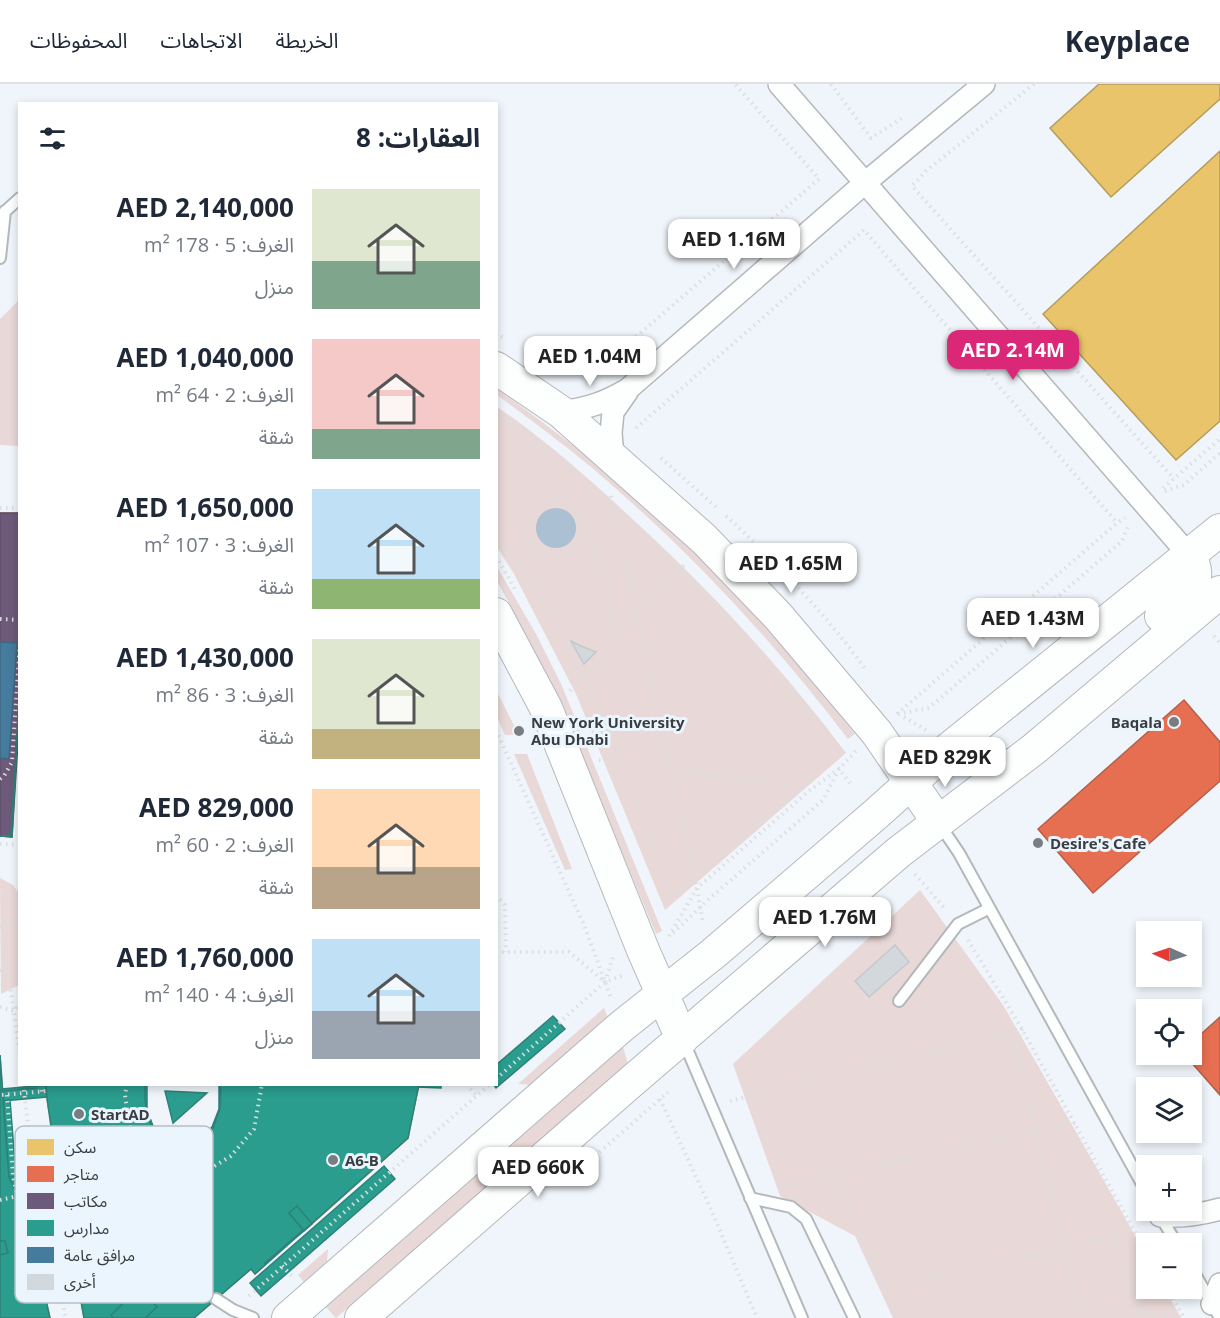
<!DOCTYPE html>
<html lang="ar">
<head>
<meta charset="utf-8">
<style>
	:root { --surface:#fff; --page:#f6f6f7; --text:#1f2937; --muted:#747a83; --line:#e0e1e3; --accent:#db2777 }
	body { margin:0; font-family:"Open Sans","Noto Sans Arabic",sans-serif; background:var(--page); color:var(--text); direction:rtl; height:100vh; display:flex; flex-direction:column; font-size:22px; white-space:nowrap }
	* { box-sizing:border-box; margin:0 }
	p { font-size:20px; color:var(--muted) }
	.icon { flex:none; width:33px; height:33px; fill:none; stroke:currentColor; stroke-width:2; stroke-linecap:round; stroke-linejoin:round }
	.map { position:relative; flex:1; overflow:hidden; direction:ltr }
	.side { position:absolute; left:18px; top:18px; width:480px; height:984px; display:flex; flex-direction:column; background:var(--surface); border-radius:0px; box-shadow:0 3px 9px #0003; direction:rtl }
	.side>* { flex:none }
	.needle { width:39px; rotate:273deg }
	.controls { position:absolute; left:1136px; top:837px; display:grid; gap:12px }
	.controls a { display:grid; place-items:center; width:66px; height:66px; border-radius:0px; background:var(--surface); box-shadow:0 3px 9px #0003; font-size:30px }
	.price { position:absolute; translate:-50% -51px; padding:0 14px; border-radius:12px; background:#fff; color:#222; font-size:20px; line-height:39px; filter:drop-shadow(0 2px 3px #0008) }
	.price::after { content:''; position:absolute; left:50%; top:36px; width:18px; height:14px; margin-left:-9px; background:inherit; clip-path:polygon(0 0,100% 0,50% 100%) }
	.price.active { background:var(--accent); color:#fff }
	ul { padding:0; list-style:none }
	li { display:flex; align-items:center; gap:18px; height:150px; padding:0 18px }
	li span { display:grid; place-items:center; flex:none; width:168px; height:120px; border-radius:0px; color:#555 }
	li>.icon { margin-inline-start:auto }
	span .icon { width:72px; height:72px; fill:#fffc; stroke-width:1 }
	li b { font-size:26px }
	h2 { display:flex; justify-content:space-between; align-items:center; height:72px; padding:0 18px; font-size:26px }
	header { display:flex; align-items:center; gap:36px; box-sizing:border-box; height:84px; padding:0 30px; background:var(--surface); border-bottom:2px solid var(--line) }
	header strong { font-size:28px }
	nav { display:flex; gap:33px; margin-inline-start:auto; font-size:21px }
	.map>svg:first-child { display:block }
	.green { fill:#e8d8d7 }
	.water { fill:#acc0d3 }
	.homes { fill:#e9c46a; stroke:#b49c5e; stroke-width:1.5 }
	.shops { fill:#e76f51; stroke:#b3604c; stroke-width:1.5 }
	.offices { fill:#6d597a; stroke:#5d5169; stroke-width:1.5 }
	.schools { fill:#2a9d8f; stroke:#2e8078; stroke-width:1.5 }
	.public { fill:#457b9d; stroke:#416881; stroke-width:1.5 }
	.building { fill:#d3d8dc; stroke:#c4c8cc; stroke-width:1.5 }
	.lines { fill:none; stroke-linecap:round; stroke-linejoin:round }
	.lane-casing { stroke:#b4b8bb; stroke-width:14 }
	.street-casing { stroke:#b4b8bb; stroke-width:24 }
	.secondary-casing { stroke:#b4b8bb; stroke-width:34 }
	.path { stroke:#dcdee0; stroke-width:4; stroke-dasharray:1.5 4.5; stroke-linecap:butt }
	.lane { stroke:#fdfefe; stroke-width:10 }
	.street { stroke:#fdfefe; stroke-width:21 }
	.secondary { stroke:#fdfefe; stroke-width:32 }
	.path-bridge { stroke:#dcdee0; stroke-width:4; stroke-dasharray:1.5 4.5; stroke-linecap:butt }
	.poi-dot { fill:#797d82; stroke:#ebf5fe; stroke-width:2 }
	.labels { text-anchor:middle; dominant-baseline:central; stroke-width:6; stroke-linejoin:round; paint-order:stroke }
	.poi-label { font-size:15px; font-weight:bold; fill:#393d41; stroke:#ebf5fe; text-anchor:start }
	.key { fill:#ebf5fe; stroke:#b6bec5; stroke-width:1.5 }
	.key-label { font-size:16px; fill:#393d41 }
</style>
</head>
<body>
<header>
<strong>Keyplace</strong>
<nav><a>الخريطة</a><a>الاتجاهات</a><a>المحفوظات</a></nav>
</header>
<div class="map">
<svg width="1220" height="1234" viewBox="0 0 1220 1234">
	<rect width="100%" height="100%" fill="#eff5fa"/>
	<path class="green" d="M 19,216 L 19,362 L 0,361 L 0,235 Z
		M 497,305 C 548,342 601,381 648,424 C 724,493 791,570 855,650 L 848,655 C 776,560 695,473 605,395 C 571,365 533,338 497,311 Z
		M 497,323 C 543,354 586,392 627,430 C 708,504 781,582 846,669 L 665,826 L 576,610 L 514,490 L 497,463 Z
		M 496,481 L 536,550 L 562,602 L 662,847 L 656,850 L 550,596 L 497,497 Z
		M 496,606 L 519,651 L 505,651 L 497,633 Z
		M 514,670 L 527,670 L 572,785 L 565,786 Z
		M 0,794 L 13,801 L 20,811 L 19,901 L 1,910 Z
		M 920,806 L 1003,921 L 1099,1088 L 1146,1171 L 1146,1204 L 1165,1205 L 1181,1234 L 893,1234 L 855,1152 L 780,1112 L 733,980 Z
		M 604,924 L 608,934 L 532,1001 L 518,1000 Z
		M 623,963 L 628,980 L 336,1234 L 326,1223 Z
		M 328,1165 L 327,1177 L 304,1198 L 298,1191 Z"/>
	<path class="water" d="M536 444a20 20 0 1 1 40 0a20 20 0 1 1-40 0Z"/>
	<path class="homes" d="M 1099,0 L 1220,0 L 1220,15 L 1111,113 L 1050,44 Z
		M 1220,67 L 1220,337 L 1176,376 L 1043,230 Z
		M 0,429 L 20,429 L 20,519 L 0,518 Z
		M 0,971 L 9,1093 L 0,1094 Z
		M 104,1000 L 111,1056 L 70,1061 L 66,1026 L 49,1028 L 45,1000 Z
		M 351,1000 L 419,1000 L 408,1054 L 304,1147 L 286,1126 L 282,1129 L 257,1098 L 321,1044 L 326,1050 L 344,1035 Z
		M 113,1109 L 132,1203 L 156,1182 L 159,1186 L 216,1128 L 265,1181 L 255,1190 L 251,1185 L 194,1234 L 84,1234 L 64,1119 Z
		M 32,1151 L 50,1234 L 0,1234 L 0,1157 Z"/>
	<path class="shops" d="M 1184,616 L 1220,658 L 1220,697 L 1093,809 L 1038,745 Z
		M 1220,933 L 1220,1011 L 1184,970 L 1191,970 L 1191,959 Z"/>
	<path class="offices" d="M 0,429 L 20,429 L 20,625 L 12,753 L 0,752 Z"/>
	<path class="schools" d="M 20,604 L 12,753 L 0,752 L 11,751 Z
		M 553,932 L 565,945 L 496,1004 L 493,1000 L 496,1000 L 496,981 Z
		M 0,971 L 9,1093 L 26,1128 L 50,1234 L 0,1234 Z
		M 45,1000 L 147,1000 L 147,1026 L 153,1042 L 164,1054 L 176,1060 L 187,1059 L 199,1055 L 212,1043 L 219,1025 L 220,1006 L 219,1000 L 419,1000 L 408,1054 L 255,1190 L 251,1185 L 194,1234 L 84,1234 L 57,1086 Z
		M 145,1000 L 147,1000 L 147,1026 L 153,1042 L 164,1054 L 176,1060 L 187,1059 L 199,1055 L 212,1043 L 219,1025 L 219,1000 L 221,1006 L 220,1025 L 213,1044 L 200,1055 L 187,1060 L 175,1061 L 163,1055 L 156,1049 L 148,1035 L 145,1016 Z
		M 419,1000 L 441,1000 L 441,1004 L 418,1003 Z
		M 46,1001 L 47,1013 L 3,1017 L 2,1005 Z
		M 37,1002 L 37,1004 L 2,1007 L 2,1005 Z
		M 165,1007 L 207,1009 L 173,1039 Z
		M 10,1016 L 16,1092 L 9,1093 L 3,1017 Z
		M 49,1028 L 58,1086 L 17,1092 L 57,1086 Z
		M 384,1082 L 395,1095 L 261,1212 L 250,1199 Z
		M 57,1086 L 64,1119 L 26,1129 L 9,1093 Z
		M 297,1122 L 312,1140 L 304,1147 L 289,1129 Z
		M 303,1146 L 304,1147 L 264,1180 Z
		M 0,1157 L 5,1157 L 8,1169 L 0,1171 Z
		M 139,1204 L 157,1223 L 145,1234 L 113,1234 L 111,1231 Z"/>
	<path class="public" d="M 0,558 L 17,559 L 9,675 L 0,674 Z"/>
	<path class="building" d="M 571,557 L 581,562 L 596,568 L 584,580 Z
		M 895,861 L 909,878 L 869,913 L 855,897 Z"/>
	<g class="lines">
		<defs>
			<path id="lane" d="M 0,132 L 20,114
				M 0,174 L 5,127
				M 940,741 L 959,769 L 1146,1107
				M 899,917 L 958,840 L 988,825
				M 684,958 L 802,1234
				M 750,1114 L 791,1123 L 806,1135 L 854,1234
				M 1160,1132 L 1177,1160
				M 1191,1183 L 1220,1234
				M 216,1215 L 233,1226 L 253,1234"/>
			<path id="street" d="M 779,0 L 1189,471
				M 561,328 C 589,324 604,319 628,305 L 866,98 L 984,0
				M 613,373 L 611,349 L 613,328 L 627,308
				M 1160,1132 C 1181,1133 1199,1131 1220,1125
				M 1212,1220 L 1220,1200"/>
			<path id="secondary" d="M 496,284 L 561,328 L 704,455 L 778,532 L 877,649 L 938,738
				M 496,530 L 546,624 L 643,866 L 682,955
				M 1161,532 C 1182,515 1207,500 1189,471
				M 288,1234 L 622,942 L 714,869 L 876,730 L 946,667 L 1220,446
				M 361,1234 L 632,997 L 899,768 L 1034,665 L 1220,508"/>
		</defs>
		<use href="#lane" class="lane-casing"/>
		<use href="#street" class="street-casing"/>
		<use href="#secondary" class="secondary-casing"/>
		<path class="path" d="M 831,0 L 871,54 L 902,34
			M 1034,0 L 926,87 L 912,102 L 1174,395
			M 496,249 L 504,254
			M 586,296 L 819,95 L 735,0
			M 496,329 C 529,354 563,378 594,405 C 674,473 744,552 812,632 L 809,698 L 671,813 C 644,739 620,662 584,592 C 559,542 530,493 496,449
			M 636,344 L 864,146 L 1117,439
			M 661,374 L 716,423
			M 1163,404 L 1220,355
			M 1165,407 L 1184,401 L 1220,369
			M 611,412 L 697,804 L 703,839
			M526 444a28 28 0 1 1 56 0a28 28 0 1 1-56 0Z
			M 0,424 L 20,424
			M 726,432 C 775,476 827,532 866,586
			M 583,446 L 605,491 L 609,503 L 610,525 L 619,551
			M 496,472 L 516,507
			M 0,535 L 20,536
			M 1214,552 L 1220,559
			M 570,607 L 687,478
			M 897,630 L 1117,439 L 1125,434
			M 898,630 L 929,624 L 1122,457 L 1129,440
			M 904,633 L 926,646
			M 496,646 L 584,841 L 611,914
			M 599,676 L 670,684 L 802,705
			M 0,695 L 4,692 L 12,678 L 20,558
			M 0,760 L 20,761
			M 915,790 L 946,826
			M 496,811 L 505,821 L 506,868
			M 0,844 L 20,834
			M 673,849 L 709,815 L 823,716 L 839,685 L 850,699
			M 669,852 L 697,804 L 809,707 L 839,685 L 856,667
			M 0,853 L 5,867 L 20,970
			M 968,856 L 1022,945 L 1146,1168
			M 496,868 L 569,868 L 605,898 L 613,873
			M 0,886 L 7,888
			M 0,923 L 14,927 L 20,920
			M 1022,945 L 1016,962 L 1063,1165 L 1081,1234
			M 496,995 L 605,898 L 624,891
			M 23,1000 L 33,1079 L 45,1144 L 66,1234
			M 41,1000 L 42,1008
			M 127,1000 L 125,1011 L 129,1040 L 135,1066 L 154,1094 L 173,1133 L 190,1154
			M 468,1000 L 468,1003 L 477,1012
			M 7,1011 L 13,1092 L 17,1112
			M 660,1015 L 710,1123 L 757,1234
			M 730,1017 L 843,988 L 1022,945
			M 835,1092 L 897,1234
			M 568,1096 L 668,1008
			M 786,1101 L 1076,1039
			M 61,1107 L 208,1086 L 231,1072 L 254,1045 L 262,1000
			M 0,1116 L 18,1112
			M 1113,1151 L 1143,1234
			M 282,1182 L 292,1192
			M 883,1204 L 1063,1165 L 1133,1145
			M 1167,1204 L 1184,1234
			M 249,1212 L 490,1000
			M 1077,1218 L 1178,1234"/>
		<use href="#lane" class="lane"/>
		<use href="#street" class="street"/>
		<use href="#secondary" class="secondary"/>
		<path class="path-bridge" d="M 2,1011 L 46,1007
			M 18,1112 L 61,1107"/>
	</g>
	<g class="poi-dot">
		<circle cx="1174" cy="638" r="6"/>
		<circle cx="519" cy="647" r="6"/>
		<circle cx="1038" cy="759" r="6"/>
		<circle cx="79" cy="1030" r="6"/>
		<circle cx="333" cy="1076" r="6"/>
	</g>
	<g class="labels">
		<g class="poi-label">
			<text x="531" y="638">New York University<tspan x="531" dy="17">Abu Dhabi</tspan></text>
			<text x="1162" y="638" text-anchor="end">Baqala</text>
			<text x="1050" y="759">Desire's Cafe</text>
			<text x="91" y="1030">StartAD</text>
			<text x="345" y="1076">A6-B</text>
		</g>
	</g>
	<rect x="15" y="1042" width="198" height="177" rx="9" class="key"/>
	<rect x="27" y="1055" width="27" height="16" fill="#e9c46a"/>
	<rect x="27" y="1082" width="27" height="16" fill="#e76f51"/>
	<rect x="27" y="1109" width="27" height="16" fill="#6d597a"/>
	<rect x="27" y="1136" width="27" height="16" fill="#2a9d8f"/>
	<rect x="27" y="1163" width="27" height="16" fill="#457b9d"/>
	<rect x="27" y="1190" width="27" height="16" fill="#d3d8dc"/>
	<g class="key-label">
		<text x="64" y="1069">سكن</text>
		<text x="64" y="1096">متاجر</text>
		<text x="64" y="1123">مكاتب</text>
		<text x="64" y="1150">مدارس</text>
		<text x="64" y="1177">مرافق عامة</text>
		<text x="64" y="1204">أخرى</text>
	</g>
</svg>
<div class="controls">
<a><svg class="needle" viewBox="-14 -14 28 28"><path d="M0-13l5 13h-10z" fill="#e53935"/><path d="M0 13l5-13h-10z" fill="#747a83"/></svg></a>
<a><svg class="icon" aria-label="locate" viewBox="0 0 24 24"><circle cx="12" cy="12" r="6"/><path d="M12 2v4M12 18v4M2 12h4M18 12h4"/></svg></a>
<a><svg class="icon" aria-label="layers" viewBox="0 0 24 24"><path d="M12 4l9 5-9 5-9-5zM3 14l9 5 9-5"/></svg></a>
<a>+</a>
<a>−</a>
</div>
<b class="price" style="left:734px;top:186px">AED 1.16M</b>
<b class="price active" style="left:1013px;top:297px">AED 2.14M</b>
<b class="price" style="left:590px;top:303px">AED 1.04M</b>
<b class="price" style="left:791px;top:510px">AED 1.65M</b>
<b class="price" style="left:1033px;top:565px">AED 1.43M</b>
<b class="price" style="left:945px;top:704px">AED 829K</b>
<b class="price" style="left:825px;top:864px">AED 1.76M</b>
<b class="price" style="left:538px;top:1114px">AED 660K</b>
<section class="side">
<h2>العقارات: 8<svg class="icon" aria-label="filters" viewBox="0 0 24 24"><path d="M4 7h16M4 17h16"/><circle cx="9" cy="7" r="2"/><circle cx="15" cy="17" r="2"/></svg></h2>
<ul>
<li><span style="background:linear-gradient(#dfe7d0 60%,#7fa58c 0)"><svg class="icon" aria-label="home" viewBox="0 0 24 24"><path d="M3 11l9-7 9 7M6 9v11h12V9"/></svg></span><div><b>AED 2,140,000</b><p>الغرف: 5 · 178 m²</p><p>منزل</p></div></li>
<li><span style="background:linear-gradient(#f6c9c9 75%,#7fa58c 0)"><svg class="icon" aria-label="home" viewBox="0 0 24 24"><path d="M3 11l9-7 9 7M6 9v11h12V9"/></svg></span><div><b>AED 1,040,000</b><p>الغرف: 2 · 64 m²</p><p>شقة</p></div></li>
<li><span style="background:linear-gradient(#bfe0f5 75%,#8fb573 0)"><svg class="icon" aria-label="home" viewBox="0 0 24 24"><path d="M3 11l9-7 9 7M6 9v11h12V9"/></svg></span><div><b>AED 1,650,000</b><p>الغرف: 3 · 107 m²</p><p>شقة</p></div></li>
<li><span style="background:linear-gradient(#dfe7d0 75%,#c2b280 0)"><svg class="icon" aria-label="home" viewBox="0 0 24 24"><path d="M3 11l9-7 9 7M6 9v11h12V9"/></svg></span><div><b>AED 1,430,000</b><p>الغرف: 3 · 86 m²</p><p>شقة</p></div></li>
<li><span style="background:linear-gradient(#ffd9b3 65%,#b9a48a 0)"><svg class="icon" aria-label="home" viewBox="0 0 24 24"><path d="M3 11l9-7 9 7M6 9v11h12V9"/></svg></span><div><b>AED 829,000</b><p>الغرف: 2 · 60 m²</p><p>شقة</p></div></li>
<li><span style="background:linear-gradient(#bfe0f5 60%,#9aa5b1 0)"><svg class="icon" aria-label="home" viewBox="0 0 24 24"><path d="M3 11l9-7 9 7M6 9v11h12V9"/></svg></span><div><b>AED 1,760,000</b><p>الغرف: 4 · 140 m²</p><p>منزل</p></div></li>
</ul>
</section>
</div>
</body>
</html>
